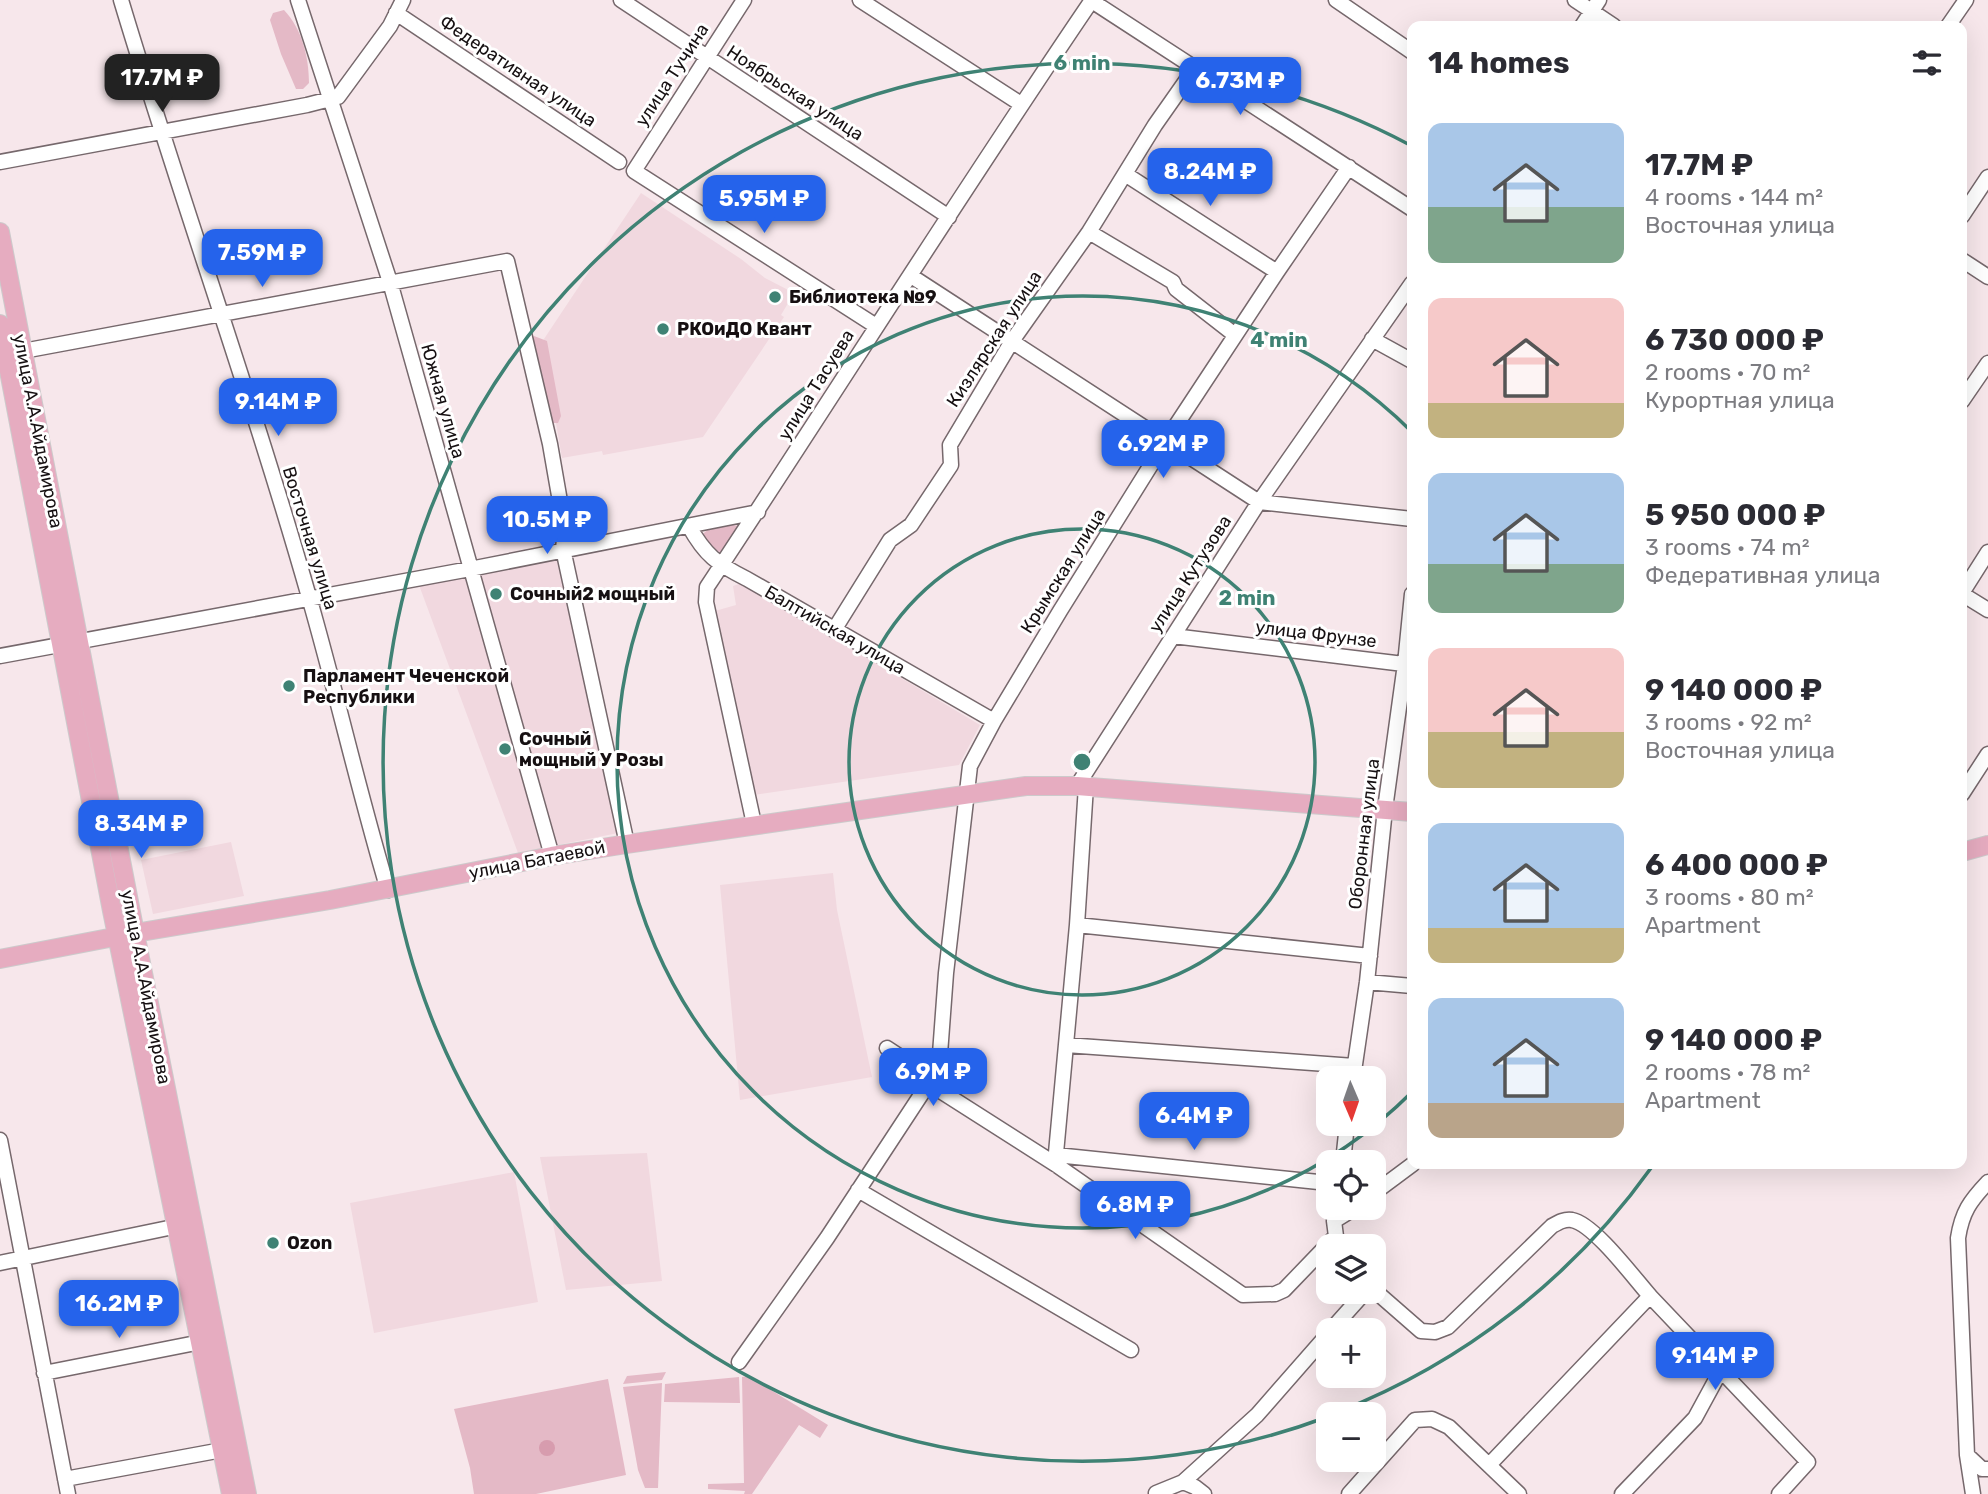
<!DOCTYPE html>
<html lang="en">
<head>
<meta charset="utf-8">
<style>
	:root { --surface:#fff; --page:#f7f7f7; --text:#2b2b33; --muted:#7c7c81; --accent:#2563eb }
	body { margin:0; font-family:Rubik,sans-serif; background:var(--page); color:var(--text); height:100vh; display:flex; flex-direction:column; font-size:26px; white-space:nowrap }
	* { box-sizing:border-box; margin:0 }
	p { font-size:23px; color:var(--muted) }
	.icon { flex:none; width:38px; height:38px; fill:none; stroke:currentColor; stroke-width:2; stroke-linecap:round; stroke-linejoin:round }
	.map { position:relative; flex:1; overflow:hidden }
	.drawer { position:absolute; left:1407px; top:21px; width:560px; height:1148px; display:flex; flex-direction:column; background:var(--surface); border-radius:14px; box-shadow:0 7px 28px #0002 }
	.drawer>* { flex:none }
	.needle { width:46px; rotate:178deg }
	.controls { position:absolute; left:1316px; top:1066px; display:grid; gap:14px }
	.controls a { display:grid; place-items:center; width:70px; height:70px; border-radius:14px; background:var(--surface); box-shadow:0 7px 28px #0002; font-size:35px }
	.price { position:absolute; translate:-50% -60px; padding:0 16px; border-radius:14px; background:var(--accent); color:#fff; font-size:23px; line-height:46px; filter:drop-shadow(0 2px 4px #0008) }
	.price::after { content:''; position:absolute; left:50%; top:42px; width:21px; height:16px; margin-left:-10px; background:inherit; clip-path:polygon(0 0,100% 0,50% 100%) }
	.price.active { background:#222; color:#fff }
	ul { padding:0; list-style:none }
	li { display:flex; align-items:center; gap:21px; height:175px; padding:0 21px }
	li span { display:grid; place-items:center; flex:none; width:196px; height:140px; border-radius:14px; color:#555 }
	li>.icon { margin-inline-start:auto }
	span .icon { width:84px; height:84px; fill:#fffc; stroke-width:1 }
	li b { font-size:30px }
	h2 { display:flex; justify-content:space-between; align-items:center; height:84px; padding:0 21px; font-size:30px }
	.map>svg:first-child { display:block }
	.built { fill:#f1d8df }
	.green { fill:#e4b9c6 }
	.water { fill:#d79cae }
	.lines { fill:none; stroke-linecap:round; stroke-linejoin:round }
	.minor-casing { stroke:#76686c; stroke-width:17 }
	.major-casing { stroke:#cccacb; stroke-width:20 }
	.minor { stroke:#fff; stroke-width:14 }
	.major { stroke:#e6acc0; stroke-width:18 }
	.ring { fill:none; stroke:#3f8274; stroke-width:3.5 }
	.poi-dot { fill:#3f8274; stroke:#fff; stroke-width:2.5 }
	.labels { text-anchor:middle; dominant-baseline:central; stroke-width:6; stroke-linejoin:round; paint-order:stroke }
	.street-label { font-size:18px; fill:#161012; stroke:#fff }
	.poi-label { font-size:18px; font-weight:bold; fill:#161012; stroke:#fff; text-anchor:start }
	.centre { fill:#3f8274; stroke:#fff; stroke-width:3.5 }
	.ring-label { font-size:21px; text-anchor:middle; font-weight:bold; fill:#3f8274; stroke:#fff; stroke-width:6; stroke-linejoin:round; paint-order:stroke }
</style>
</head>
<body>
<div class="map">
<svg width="1988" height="1494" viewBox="0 0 1988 1494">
	<rect width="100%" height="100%" fill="#f7e7eb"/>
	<path class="built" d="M 641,193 L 741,259 L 765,278 L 794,293 L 781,315 L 784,317 L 703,437 L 603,455 L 602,451 L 562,458 L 542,342 Z
		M 559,555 L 618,833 L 518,853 L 419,585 Z
		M 742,583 L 980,725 L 959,765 L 753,795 L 715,611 L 736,605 L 733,586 Z
		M 231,842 L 244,896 L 153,914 L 141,860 Z
		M 833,873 L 837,910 L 872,1077 L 740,1100 L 720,885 Z
		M 647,1153 L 662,1281 L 566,1290 L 540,1157 Z
		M 514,1172 L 538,1302 L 374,1333 L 350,1203 Z"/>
	<path class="green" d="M 284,10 C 302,29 309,57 309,83 L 303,89 L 296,89 L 281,54 L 270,20 L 273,13 Z
		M 534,336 L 547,341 L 561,416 L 558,423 L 553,423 L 549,416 L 530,340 Z
		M 733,525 L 739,526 L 720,552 L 716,551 L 704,539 L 703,534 L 707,530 Z
		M 666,1372 L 662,1380 L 623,1384 L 627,1376 Z
		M 748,1376 L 828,1425 L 820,1438 L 799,1425 L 752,1494 L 744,1494 L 745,1491 L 708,1489 L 708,1484 L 744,1483 L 742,1377 Z
		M 739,1377 L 740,1403 L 664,1402 L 665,1384 Z
		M 608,1379 L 626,1475 L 536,1494 L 474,1494 L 470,1468 L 454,1409 Z
		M 662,1383 L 658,1488 L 645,1488 L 638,1470 L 623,1387 Z"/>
	<path class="water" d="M539 1448a8 8 0 1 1 16 0a8 8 0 1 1-16 0Z"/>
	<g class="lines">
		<defs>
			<path id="minor" d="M 121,0 C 181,200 252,397 309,597 C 337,694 359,793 388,890
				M 298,0 L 390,282 L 552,856
				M 621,0 L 949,217
				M 744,0 L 634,171 L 876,326
				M 860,0 L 1021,104
				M 1095,0 L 1098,5 L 1412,209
				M 1336,0 L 1412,52
				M 1575,0 L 1614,26
				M 396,13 L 619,162
				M 1582,26 L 1599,0
				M 1948,26 L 1966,0
				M 0,162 L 307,105 L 338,97 L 390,26 L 403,0
				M 1125,174 L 1277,272
				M 1962,216 L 1988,177
				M 1089,232 L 1173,282 L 1176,289 L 1235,335
				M 1962,260 L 1988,277
				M 911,276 L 1259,502 L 1412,519
				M 1372,339 L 1412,361
				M 23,351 L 507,261 L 550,444 L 565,530 L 563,549 L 627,844
				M 1962,401 L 1988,363
				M 689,526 C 705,555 717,564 747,579 L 994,721
				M 1962,593 L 1988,552
				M 1962,594 L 1988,610
				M 834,630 L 890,540 L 911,525 L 951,465 L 950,445 L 1012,341 L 1089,232 L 1155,125 L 1195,68
				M 1173,636 L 1412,665
				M 0,656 L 470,569 L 758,512
				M 1077,786 L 1259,502 L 1412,283
				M 1962,794 L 1988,754
				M 754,824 L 706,602 L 707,587 C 836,392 960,194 1092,0
				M 1077,925 L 1370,956
				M 1367,982 L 1412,986
				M 1066,1045 L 1354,1066
				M 887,1048 L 919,1069 L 936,1072
				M 1353,1078 L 1367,982 L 1385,809 L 1405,664 L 1412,594
				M 928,1083 L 1055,1164 L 1243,1295 L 1275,1294 L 1284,1290 L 1335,1237
				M 0,1140 L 68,1494
				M 1056,1155 L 1328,1183
				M 1343,1162 L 1347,1124
				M 1055,1164 L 1077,925 L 1086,786
				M 858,1190 L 1131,1350
				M 1374,1193 L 1413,1164
				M 1336,1208 L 1334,1221 L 1337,1244
				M 1334,1221 L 1355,1208
				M 0,1263 L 178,1226
				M 1374,1290 L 1421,1331 L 1435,1332 L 1448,1327 L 1552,1226 C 1559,1222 1564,1219 1572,1220 C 1594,1224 1634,1278 1650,1296 L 1489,1465
				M 1650,1296 L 1808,1462 L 1779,1494
				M 1331,1330 L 1365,1292
				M 739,1362 L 827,1238 L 936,1072 L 940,1054 L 946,973 L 970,766 L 994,721 L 1060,611 L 1169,436 L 1277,272 L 1349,167
				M 44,1373 L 201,1342
				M 1967,1455 L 1982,1469 L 1988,1469
				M 65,1479 L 222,1450
				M 1183,1482 L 1257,1415 L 1328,1334
				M 1156,1493 L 1183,1482 L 1195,1487 L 1204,1494
				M 1349,1494 L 1415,1420 L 1432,1419 L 1449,1427 L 1519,1494
				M 1622,1494 L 1695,1418 L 1720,1372
				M 1973,1494 L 1967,1455 L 1958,1238 C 1962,1212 1970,1201 1988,1182"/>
			<path id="major" d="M 0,232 L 135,933 L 247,1494
				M 0,324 L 112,911 L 231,1494
				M 1962,852 L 1988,845
				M 0,959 L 135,933 L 330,900 L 552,856 L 627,844 L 1026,786 L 1077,786 L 1412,812"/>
		</defs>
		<use href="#minor" class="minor-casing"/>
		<use href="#major" class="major-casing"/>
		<use href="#minor" class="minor"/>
		<use href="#major" class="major"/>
	</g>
	<g class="ring">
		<circle cx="1082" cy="762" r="233"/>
		<path d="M1412 1092A466 466 0 1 1 1412 432"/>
		<path d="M1651 1168A699 699 0 0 1 1338 1412M1327 1417A699 699 0 1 1 1410 145"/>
	</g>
	<g class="poi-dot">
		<circle cx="775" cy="297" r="7"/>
		<circle cx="663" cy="329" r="7"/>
		<circle cx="496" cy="594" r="7"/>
		<circle cx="289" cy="686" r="7"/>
		<circle cx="505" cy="749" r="7"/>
		<circle cx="273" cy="1243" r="7"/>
	</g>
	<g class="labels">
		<g class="street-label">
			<text transform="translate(518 71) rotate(34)">Федеративная улица</text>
			<text transform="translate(672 75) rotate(-57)">улица Тучина</text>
			<text transform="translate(795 93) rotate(33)">Ноябрьская улица</text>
			<text transform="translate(994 339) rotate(-57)">Кизлярская улица</text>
			<text transform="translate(816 385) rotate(-58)">улица Тасуева</text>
			<text transform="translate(443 401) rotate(74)">Южная улица</text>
			<text transform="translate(38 431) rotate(79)">улица А.А.Айдамирова</text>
			<text transform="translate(310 538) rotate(73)">Восточная улица</text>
			<text transform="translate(1063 571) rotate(-58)">Крымская улица</text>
			<text transform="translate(1190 574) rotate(-57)">улица Кутузова</text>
			<text transform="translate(835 630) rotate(30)">Балтийская улица</text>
			<text transform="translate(1316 634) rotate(7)">улица Фрунзе</text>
			<text transform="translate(1364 834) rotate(-83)">Оборонная улица</text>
			<text transform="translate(537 860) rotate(-11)">улица Батаевой</text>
			<text transform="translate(146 987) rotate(79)">улица А.А.Айдамирова</text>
		</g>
		<g class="poi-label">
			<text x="789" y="297">Библиотека №9</text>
			<text x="677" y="329">РКОиДО Квант</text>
			<text x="510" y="594">Сочный2 мощный</text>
			<text x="303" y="676">Парламент Чеченской<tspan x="303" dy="21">Республики</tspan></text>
			<text x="519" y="739">Сочный<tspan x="519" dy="21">мощный У Розы</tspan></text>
			<text x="287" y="1243">Ozon</text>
		</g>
	</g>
	<circle cx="1082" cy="762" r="10" class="centre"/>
	<g class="ring-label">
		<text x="1082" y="70">6 min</text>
		<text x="1279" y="347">4 min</text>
		<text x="1247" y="605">2 min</text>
	</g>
</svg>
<div class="controls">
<a><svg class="needle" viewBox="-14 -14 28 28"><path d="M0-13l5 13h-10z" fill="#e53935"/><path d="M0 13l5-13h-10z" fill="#7c7c81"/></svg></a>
<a><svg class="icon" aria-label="locate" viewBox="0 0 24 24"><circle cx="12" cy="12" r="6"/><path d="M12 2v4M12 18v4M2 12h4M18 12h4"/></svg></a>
<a><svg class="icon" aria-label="layers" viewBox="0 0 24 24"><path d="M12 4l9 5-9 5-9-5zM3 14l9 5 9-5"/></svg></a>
<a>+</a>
<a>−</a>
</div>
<b class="price active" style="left:162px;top:114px">17.7M ₽</b>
<b class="price" style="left:1240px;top:117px">6.73M ₽</b>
<b class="price" style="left:1210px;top:208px">8.24M ₽</b>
<b class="price" style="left:764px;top:235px">5.95M ₽</b>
<b class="price" style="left:262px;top:289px">7.59M ₽</b>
<b class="price" style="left:278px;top:438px">9.14M ₽</b>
<b class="price" style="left:1163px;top:480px">6.92M ₽</b>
<b class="price" style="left:547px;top:556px">10.5M ₽</b>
<b class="price" style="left:141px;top:860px">8.34M ₽</b>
<b class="price" style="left:933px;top:1108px">6.9M ₽</b>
<b class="price" style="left:1194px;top:1152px">6.4M ₽</b>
<b class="price" style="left:1135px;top:1241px">6.8M ₽</b>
<b class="price" style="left:119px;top:1340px">16.2M ₽</b>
<b class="price" style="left:1715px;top:1392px">9.14M ₽</b>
<section class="drawer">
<h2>14 homes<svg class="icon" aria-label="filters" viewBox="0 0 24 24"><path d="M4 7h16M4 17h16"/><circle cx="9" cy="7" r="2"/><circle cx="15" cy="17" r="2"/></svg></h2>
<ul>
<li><span style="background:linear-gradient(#a9c7e8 60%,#7fa58c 0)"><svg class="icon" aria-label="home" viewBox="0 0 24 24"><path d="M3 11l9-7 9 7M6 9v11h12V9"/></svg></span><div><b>17.7M ₽</b><p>4 rooms · 144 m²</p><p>Восточная улица</p></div></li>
<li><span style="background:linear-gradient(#f6c9c9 75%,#c2b280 0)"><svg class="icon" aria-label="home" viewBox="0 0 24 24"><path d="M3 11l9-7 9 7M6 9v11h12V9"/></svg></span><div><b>6 730 000 ₽</b><p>2 rooms · 70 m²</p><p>Курортная улица</p></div></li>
<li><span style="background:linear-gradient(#a9c7e8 65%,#7fa58c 0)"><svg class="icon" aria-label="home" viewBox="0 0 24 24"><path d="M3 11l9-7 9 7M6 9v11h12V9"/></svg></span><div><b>5 950 000 ₽</b><p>3 rooms · 74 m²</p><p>Федеративная улица</p></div></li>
<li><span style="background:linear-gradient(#f6c9c9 60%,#c2b280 0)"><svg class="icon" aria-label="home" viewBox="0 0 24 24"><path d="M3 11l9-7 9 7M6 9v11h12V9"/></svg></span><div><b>9 140 000 ₽</b><p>3 rooms · 92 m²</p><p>Восточная улица</p></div></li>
<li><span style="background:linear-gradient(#a9c7e8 75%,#c2b280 0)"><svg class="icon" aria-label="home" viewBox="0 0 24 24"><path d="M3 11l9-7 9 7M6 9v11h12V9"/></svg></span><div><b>6 400 000 ₽</b><p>3 rooms · 80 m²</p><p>Apartment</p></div></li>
<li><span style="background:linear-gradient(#a9c7e8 75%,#b9a48a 0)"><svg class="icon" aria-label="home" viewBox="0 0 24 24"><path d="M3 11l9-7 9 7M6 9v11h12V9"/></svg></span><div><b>9 140 000 ₽</b><p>2 rooms · 78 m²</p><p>Apartment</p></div></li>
</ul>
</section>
</div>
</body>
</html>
